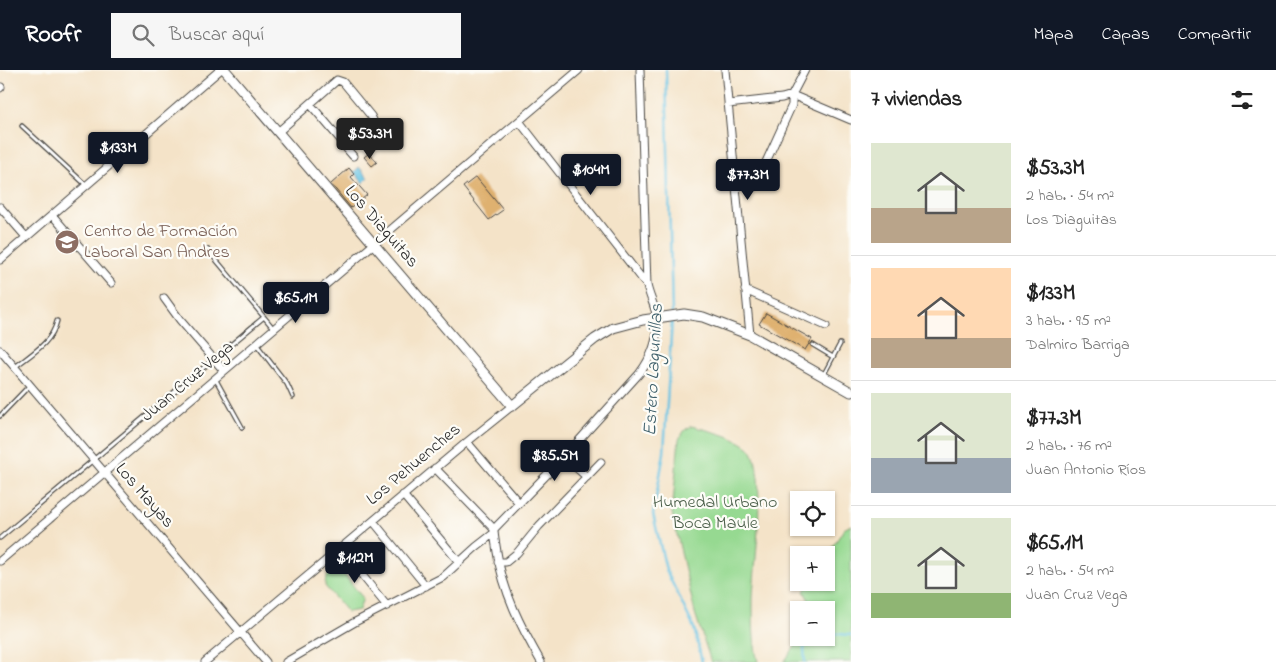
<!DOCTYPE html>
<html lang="es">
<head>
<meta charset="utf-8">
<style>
	:root { --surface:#fff; --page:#f6f6f6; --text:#222; --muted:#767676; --line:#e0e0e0; --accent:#111827 }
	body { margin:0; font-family:"Indie Flower",sans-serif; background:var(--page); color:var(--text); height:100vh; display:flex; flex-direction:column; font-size:19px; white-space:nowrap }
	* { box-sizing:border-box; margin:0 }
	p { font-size:16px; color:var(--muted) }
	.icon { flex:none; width:28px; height:28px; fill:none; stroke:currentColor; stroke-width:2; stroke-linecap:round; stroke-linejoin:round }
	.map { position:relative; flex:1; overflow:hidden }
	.sheet { display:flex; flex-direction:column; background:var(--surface); width:425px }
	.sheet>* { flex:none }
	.controls { position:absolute; left:790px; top:421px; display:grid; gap:10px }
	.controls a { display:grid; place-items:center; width:45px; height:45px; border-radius:0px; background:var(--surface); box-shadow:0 1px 4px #0004; font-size:25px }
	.price { position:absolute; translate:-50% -42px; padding:0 11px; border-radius:5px; background:var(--accent); color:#fff; font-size:16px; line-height:32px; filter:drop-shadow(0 1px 2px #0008) }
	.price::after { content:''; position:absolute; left:50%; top:30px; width:15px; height:11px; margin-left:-8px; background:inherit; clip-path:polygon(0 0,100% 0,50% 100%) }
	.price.on { background:#222; color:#fff }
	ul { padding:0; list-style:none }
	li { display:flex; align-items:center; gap:15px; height:125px; padding:0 20px }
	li+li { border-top:1px solid var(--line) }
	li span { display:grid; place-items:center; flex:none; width:140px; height:100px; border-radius:0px; color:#555 }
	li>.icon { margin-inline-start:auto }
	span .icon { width:60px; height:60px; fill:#fffc; stroke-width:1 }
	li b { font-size:21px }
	h2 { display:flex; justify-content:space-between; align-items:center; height:60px; padding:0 20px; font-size:21px }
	header { display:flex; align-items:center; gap:30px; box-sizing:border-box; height:70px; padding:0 25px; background:var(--accent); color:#fff }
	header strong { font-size:24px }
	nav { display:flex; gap:28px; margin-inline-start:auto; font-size:18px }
	.search { width:350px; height:45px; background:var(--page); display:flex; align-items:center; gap:12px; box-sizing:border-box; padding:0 18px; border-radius:0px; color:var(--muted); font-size:19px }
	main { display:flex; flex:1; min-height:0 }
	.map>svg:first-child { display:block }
	.green { fill:#96d991; stroke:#60825e }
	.water { fill:#65c2e3; stroke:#487687 }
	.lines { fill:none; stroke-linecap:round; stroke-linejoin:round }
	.stream { stroke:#65c2e3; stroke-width:2.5 }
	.building { fill:#dfb170 }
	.service-casing { stroke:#494743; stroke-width:5.5 }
	.minor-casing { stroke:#494743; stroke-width:9 }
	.tertiary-casing { stroke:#494743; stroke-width:11 }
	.service { stroke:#fff; stroke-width:3 }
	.minor { stroke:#fff; stroke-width:7 }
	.tertiary { stroke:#fff; stroke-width:9 }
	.labels { text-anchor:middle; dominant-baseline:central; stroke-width:4.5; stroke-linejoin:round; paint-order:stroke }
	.street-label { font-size:18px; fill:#2b2b2b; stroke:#fdfcf7 }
	.education-label { font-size:18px; fill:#785e54; stroke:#fdfcf7; text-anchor:start }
	.park-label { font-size:18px; fill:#4b5f4a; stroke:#fdfcf7 }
	.water-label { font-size:19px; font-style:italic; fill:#3f606b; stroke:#fdfcf7 }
</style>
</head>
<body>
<header>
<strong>Roofr</strong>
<div class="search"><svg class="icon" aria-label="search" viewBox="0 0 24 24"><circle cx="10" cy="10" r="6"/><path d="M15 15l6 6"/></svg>Buscar aquí</div>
<nav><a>Mapa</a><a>Capas</a><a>Compartir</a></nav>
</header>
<main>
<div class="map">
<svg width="851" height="592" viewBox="0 0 851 592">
	<rect width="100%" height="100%" fill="#fdfcf7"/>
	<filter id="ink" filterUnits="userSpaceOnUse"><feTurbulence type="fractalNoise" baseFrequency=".02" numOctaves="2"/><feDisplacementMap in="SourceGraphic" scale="10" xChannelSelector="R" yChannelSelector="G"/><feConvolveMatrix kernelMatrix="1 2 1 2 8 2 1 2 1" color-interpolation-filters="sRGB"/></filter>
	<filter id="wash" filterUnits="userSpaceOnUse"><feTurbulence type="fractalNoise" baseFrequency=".0096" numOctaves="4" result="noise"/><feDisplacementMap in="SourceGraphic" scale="20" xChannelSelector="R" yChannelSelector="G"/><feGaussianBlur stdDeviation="1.12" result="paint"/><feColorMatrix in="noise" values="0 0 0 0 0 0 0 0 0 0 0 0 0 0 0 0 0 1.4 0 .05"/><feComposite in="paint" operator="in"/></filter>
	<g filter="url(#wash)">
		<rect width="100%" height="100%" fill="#f4e3c8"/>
		<path class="green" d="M 691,356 C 710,361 732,365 748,377 C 769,394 753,503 753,531 C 753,552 753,572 758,592 L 711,592 L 695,543 L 672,443 L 679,369 L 685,360 Z
			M 851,455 L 851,592 L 784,592 L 801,568 L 826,568 L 826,540 L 814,540 L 804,521 L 810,513 L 826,512 L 826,487 L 844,459 Z
			M 337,500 L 342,502 L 363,528 L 359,540 L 347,542 L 325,516 C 325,508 328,502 337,500 Z"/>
		<path class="water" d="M 359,97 L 368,108 L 363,113 L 354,102 Z"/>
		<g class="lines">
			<path class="stream" d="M 666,0 L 672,243
				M 672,249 L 664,383 L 653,444 L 666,500 L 694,558 L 702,592
				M 826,563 L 851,565
				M 805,592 L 804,579 L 808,568 L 811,568"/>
		</g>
		<g id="blocks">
			<path class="building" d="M 369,83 L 377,92 L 372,96 L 364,87 Z
				M 349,98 L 354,104 L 351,107 L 367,125 L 351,138 L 331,114 Z
				M 476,107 L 503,140 L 489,150 L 463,117 Z
				M 766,243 L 812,269 L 805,280 L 759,254 Z"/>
		</g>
	</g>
	<g filter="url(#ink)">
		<use href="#blocks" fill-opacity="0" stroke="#494743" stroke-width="1"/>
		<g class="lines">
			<defs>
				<path id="service" d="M 22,56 L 86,115
					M 207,179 L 274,259
					M 257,275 L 287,314 L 293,327
					M 813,275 L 833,287
					M 15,297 C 31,284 52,273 57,251
					M 823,306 L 840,274
					M 216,310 L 242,357
					M 0,346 L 29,316
					M 0,468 L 264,247"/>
				<path id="minor" d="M 725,0 L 750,265
					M 0,18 L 1,17
					M 728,34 L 782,28 L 792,25 L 851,50
					M 519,51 L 647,215
					M 278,62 L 336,11 L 337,10 L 343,12 L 371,46 L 373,50 C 369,59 355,70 346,72 L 340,69 L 310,34
					M 346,72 L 346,78 L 353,86
					M 755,116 L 792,35 L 792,25 L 805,0
					M 0,137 L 26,167
					M 53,146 L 111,213
					M 0,190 L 220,0
					M 745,220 L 826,256
					M 164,228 L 180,250 L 224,301
					M 0,280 L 266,592
					M 467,372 L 519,433
					M 564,387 L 587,407
					M 435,398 L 494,459
					M 403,425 L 459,492
					M 373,451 L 426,516
					M 340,478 L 387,536
					M 0,491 L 579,0
					M 498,492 L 506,492 L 517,483 L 539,456 L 601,392
					M 205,592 L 467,372 L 512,336
					M 286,592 L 355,552 L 443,507 L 476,477 L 494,463
					M 541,592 C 521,557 503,522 497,482 C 496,474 494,467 494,459 L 564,387 L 639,304 C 651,289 659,268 657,249 C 656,238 649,226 647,215 L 640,0"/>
				<path id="tertiary" d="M 225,0 L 512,336 L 595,269 L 613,258 L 643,250 L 684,244 L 703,247 L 750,265 L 851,322"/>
			</defs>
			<use href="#service" class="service-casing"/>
			<use href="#minor" class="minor-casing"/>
			<use href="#tertiary" class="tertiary-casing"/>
			<use href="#service" class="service"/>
			<use href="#minor" class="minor"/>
			<use href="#tertiary" class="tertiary"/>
		</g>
	</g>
	<defs>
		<symbol id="university-disc" viewBox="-11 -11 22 22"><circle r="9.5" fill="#8d6e63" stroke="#fdfcf7"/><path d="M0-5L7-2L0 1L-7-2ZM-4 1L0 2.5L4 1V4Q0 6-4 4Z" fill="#fff"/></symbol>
	</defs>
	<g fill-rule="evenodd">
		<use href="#university-disc" x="53" y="158" width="28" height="28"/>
	</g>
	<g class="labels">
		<g class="street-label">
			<text transform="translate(381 157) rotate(49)">Los Diaguitas</text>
			<text transform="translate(188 312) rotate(-40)">Juan Cruz Vega</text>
			<text transform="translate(414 395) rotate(-40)">Los Pehuenches</text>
			<text transform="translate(144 426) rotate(49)">Los Mayas</text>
		</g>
		<g class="education-label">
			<text x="84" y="162">Centro de Formación<tspan x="84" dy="21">Laboral San Andres</tspan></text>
		</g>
		<g class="park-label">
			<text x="715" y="433">Humedal Urbano<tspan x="715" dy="21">Boca Maule</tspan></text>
		</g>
		<g class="water-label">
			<text transform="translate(654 300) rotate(-87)">Estero Lagunillas</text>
		</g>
	</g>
</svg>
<div class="controls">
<a><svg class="icon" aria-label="locate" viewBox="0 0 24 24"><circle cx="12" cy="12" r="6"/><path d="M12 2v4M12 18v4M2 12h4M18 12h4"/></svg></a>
<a>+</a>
<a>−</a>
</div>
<b class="price on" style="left:370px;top:90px">$53.3M</b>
<b class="price" style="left:118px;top:104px">$133M</b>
<b class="price" style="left:591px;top:126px">$104M</b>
<b class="price" style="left:748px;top:131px">$77.3M</b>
<b class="price" style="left:296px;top:254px">$65.1M</b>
<b class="price" style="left:555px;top:412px">$85.5M</b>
<b class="price" style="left:355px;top:514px">$112M</b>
</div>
<section class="sheet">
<h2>7 viviendas<svg class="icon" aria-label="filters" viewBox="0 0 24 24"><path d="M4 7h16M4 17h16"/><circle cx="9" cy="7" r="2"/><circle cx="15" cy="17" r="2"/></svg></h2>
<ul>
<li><span style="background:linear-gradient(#dfe7d0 65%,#b9a48a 0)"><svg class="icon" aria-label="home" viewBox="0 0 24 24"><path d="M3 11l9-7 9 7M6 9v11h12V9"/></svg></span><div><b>$53.3M</b><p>2 hab. · 54 m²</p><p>Los Diaguitas</p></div></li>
<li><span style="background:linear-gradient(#ffd9b3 70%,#b9a48a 0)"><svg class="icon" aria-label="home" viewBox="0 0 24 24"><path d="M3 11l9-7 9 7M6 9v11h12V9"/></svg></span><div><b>$133M</b><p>3 hab. · 95 m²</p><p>Dalmiro Barriga</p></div></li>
<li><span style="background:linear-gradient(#dfe7d0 65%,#9aa5b1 0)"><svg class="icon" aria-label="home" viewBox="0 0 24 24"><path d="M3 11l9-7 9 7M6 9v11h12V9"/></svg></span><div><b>$77.3M</b><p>2 hab. · 76 m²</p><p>Juan Antonio Ríos</p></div></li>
<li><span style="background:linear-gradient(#dfe7d0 75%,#8fb573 0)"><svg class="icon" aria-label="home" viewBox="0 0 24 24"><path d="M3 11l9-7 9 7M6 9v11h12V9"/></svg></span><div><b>$65.1M</b><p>2 hab. · 54 m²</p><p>Juan Cruz Vega</p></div></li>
</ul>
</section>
</main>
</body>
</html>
